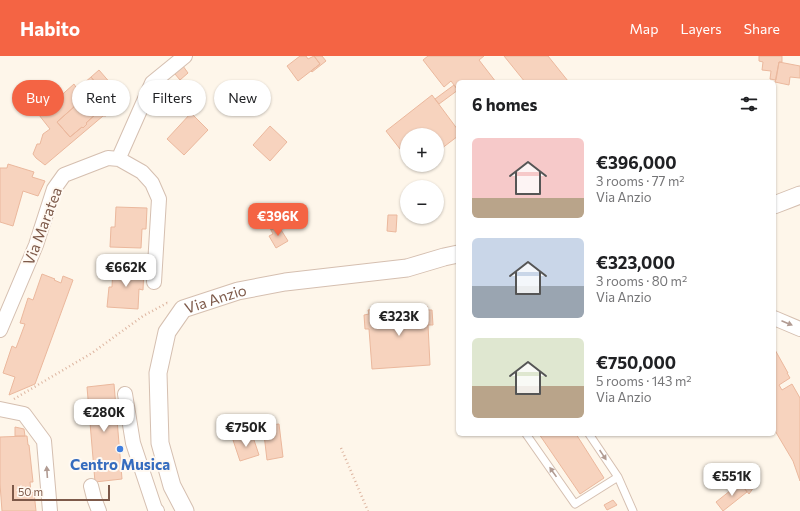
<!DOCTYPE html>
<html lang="en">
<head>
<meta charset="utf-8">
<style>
	:root { --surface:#fff; --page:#f2f2f2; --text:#202124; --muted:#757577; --accent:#f46444 }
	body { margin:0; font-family:Commissioner,sans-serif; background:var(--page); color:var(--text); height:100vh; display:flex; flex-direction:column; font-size:15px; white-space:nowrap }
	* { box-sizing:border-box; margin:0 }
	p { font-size:13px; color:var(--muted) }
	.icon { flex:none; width:22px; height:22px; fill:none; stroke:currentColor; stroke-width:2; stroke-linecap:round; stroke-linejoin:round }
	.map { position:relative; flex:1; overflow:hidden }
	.details { position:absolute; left:456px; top:24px; width:320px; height:356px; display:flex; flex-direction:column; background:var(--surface); border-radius:6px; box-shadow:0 1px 3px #0004 }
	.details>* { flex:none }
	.banner { position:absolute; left:12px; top:24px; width:380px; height:36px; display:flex; gap:8px }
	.buttons { position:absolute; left:400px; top:72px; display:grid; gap:8px }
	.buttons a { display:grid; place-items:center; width:44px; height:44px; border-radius:50%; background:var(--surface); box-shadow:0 1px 3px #0004; font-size:20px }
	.scale { position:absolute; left:12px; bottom:10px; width:98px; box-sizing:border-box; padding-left:4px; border:2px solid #7d5949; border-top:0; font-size:11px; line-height:14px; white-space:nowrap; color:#7d5949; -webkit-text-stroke:3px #fff9f2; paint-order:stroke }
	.price { position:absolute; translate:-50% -34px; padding:0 9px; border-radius:8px; background:#fff; color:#222; font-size:13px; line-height:26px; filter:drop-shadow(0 1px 2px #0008) }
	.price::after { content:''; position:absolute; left:50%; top:24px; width:12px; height:9px; margin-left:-6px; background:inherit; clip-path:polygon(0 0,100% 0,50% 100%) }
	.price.selected { background:var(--accent); color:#fff }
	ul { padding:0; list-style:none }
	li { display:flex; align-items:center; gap:12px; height:100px; padding:0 16px }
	li span { display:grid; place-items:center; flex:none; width:112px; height:80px; border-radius:6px; color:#555 }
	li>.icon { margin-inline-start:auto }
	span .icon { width:48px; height:48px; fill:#fffc; stroke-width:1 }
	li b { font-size:17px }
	h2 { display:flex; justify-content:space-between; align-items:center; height:48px; padding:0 16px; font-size:17px }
	.pill { padding:0 14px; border-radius:18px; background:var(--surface); box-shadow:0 1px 3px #0004; font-size:14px; line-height:36px }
	.pill.selected { background:var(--accent); color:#fff }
	header { display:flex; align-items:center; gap:24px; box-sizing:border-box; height:56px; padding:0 20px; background:var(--accent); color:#fff }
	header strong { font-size:19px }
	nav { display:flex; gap:22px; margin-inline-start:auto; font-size:14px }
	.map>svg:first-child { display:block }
	.building { fill:#f7d3be; stroke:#ebb89d; fill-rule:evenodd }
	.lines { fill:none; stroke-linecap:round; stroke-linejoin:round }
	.service-casing { stroke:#d5bfb0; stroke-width:9 }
	.minor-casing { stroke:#d5bfb0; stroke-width:16 }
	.tertiary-casing { stroke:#d5bfb0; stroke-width:19 }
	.path { stroke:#ddb5a0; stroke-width:2.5; stroke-dasharray:1 3; stroke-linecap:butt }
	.service { stroke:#fff; stroke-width:7 }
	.minor { stroke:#fff; stroke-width:14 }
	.tertiary { stroke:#fff; stroke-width:17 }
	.oneway { fill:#b19b92 }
	.shop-dot { fill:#3f7fe0; stroke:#fff9f2; stroke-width:1.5 }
	.labels { text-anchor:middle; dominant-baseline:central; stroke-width:4; stroke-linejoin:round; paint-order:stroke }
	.street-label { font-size:15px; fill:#7d5949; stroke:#fff9f2 }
	.shop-label { font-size:15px; font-weight:bold; fill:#366cbe; stroke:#fff9f2 }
</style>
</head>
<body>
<header>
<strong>Habito</strong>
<nav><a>Map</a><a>Layers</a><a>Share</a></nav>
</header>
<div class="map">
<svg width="800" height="455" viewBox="0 0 800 455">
	<rect width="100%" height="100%" fill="#fef6ea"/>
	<path class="building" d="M 300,0 L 306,0 L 308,3 L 314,0 L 320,8 L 298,25 L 287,10 Z
		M 314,0 L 322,0 L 326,5 L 312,16 L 311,15 L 320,8 Z
		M 428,0 L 484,0 L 479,4 L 496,26 L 458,26 L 458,34 L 451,25 L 444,31 L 423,4 Z
		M 504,0 L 548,0 L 568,25 L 525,26 Z
		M 759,0 L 782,0 L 782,6 L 779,6 L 776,24 L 770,23 L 771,15 L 762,14 L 763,6 L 759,5 Z
		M 779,6 L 800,10 L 800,22 L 790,21 L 789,29 L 775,26 Z
		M 183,10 L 188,17 L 180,24 L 175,18 Z
		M 99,14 L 112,29 L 103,36 L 91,21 Z
		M 91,21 L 110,44 L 106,60 L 103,60 L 45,109 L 36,102 L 33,98 L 37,88 L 40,88 L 43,78 L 50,73 L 39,59 L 74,28 L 77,33 ZM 84,42 L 97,57 L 86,67 L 87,68 L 83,72 L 82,71 L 70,81 L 57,66 Z
		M 454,29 L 458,34 L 439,48 L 435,43 Z
		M 432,39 L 458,74 L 458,80 L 437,96 L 437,79 L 407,79 L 407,102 L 386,75 Z
		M 84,42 L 97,57 L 86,67 L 87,68 L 83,72 L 82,71 L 70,81 L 57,66 Z
		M 191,57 L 208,74 L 184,99 L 167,83 Z
		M 270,70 L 287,86 L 270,105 L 253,89 Z
		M 8,108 L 34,116 L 32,121 L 45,125 L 38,140 L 23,135 L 13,170 L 0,166 L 0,112 L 7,112 Z
		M 116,151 L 147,152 L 146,173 L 142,173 L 141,192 L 110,191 L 111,171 L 115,171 Z
		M 388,159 L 397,159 L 396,176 L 387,175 Z
		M 276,162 L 280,168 L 271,174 L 267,168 Z
		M 278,169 L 288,185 L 276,192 L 269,180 L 273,178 L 271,174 Z
		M 113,211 L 144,213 L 143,234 L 139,233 L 138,253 L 107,251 L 109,231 L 112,231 Z
		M 42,218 L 55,223 L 54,224 L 61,227 L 63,220 L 73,224 L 35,328 L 9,339 L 15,321 L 3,317 L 12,290 L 16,292 L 25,268 L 20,267 L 28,242 L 33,244 Z
		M 427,250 L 427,254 L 432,254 L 433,269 L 428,269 L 430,309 L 372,313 L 369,273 L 365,273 L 364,259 L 369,258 L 368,254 Z
		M 774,292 L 788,317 L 787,317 L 790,322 L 779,329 L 782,334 L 792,328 L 800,342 L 800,425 L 793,405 L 774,373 Z
		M 114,328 L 122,423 L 95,426 L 87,331 Z
		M 279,368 L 283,401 L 267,404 L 263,370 Z
		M 15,371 L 24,373 L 25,380 L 15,380 Z
		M 252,378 L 259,399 L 240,405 L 233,384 Z
		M 539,378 L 576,378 L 604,422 L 580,438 Z
		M 27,380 L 28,389 L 29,389 L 33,426 L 30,426 L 31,437 L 34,436 L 36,455 L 2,455 L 0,428 L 0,381 Z
		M 726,414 L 735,422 L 728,429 L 722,424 L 720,426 L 717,423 Z
		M 744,419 L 754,431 L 749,438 L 738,424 Z
		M 740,427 L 747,436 L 723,455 L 716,446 Z
		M 613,444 L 617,449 L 607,454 L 604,449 Z"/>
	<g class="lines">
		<defs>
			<path id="service" d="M 526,378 L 575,448 L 618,421
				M 589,378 L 618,421 L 633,455"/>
			<path id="minor" d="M 119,103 L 121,97 L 152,27 L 185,0
				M 774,262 L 800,273
				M 0,274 L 36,189 L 54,133 L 64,119 L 108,102 L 119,103 L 142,116 L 152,127 L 159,143 L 154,226
				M 125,338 L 133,387 L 155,453 L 157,455
				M 0,353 L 24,358 L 44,385 L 50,455
				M 91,430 L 94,442 L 99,455"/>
			<g id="tertiary">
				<path d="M 774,149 L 800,139"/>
				<path id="s1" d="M 185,455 L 172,430 L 160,387 L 158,317 L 167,276 L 183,253 L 238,235 L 285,226 L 407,212 L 444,201 L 458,198"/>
			</g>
		</defs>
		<use href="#service" class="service-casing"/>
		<use href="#minor" class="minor-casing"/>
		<use href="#tertiary" class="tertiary-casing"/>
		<path class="path" d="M 14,343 L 92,297 L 143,260 L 167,247 L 170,248
			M 341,392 L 368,455"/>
		<use href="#service" class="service"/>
		<use href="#minor" class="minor"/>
		<use href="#tertiary" class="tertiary"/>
	</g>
	<defs><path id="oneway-solid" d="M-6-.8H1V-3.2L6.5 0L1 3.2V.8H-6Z"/></defs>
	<g class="oneway">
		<use href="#oneway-solid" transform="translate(787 267) rotate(23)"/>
		<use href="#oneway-solid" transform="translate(603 399) rotate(56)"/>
		<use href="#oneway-solid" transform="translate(47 416) rotate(-94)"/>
		<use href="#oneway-solid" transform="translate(553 416) rotate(-125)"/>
	</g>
	<circle class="shop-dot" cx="120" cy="393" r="4"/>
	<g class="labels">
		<g class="street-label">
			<text transform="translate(42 170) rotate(-69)">Via Maratea</text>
			<text stroke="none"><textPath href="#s1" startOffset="247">Via Anzio</textPath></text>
		</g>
		<g class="shop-label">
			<text x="120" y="408">Centro Musica</text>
		</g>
	</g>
</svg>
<div class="buttons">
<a>+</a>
<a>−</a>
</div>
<div class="scale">50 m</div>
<b class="price selected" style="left:278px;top:181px">€396K</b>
<b class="price" style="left:126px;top:232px">€662K</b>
<b class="price" style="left:399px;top:281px">€323K</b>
<b class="price" style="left:104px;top:377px">€280K</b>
<b class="price" style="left:246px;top:392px">€750K</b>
<b class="price" style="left:732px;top:441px">€551K</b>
<div class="banner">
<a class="pill selected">Buy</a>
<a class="pill">Rent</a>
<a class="pill">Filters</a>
<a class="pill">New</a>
</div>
<section class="details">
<h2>6 homes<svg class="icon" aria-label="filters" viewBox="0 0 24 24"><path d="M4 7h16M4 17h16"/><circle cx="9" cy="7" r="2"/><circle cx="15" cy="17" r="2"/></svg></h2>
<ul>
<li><span style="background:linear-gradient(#f6c9c9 75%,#b9a48a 0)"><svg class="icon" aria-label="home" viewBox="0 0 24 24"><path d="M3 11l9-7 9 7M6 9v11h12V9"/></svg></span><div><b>€396,000</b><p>3 rooms · 77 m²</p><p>Via Anzio</p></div></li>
<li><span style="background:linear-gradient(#c9d6e8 60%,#9aa5b1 0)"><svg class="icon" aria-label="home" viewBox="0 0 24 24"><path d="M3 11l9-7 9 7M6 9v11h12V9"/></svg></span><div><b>€323,000</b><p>3 rooms · 80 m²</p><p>Via Anzio</p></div></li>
<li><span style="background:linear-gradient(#dfe7d0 60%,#b9a48a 0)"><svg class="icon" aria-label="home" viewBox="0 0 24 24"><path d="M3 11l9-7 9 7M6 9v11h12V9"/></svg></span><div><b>€750,000</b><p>5 rooms · 143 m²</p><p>Via Anzio</p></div></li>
</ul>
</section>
</div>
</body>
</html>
